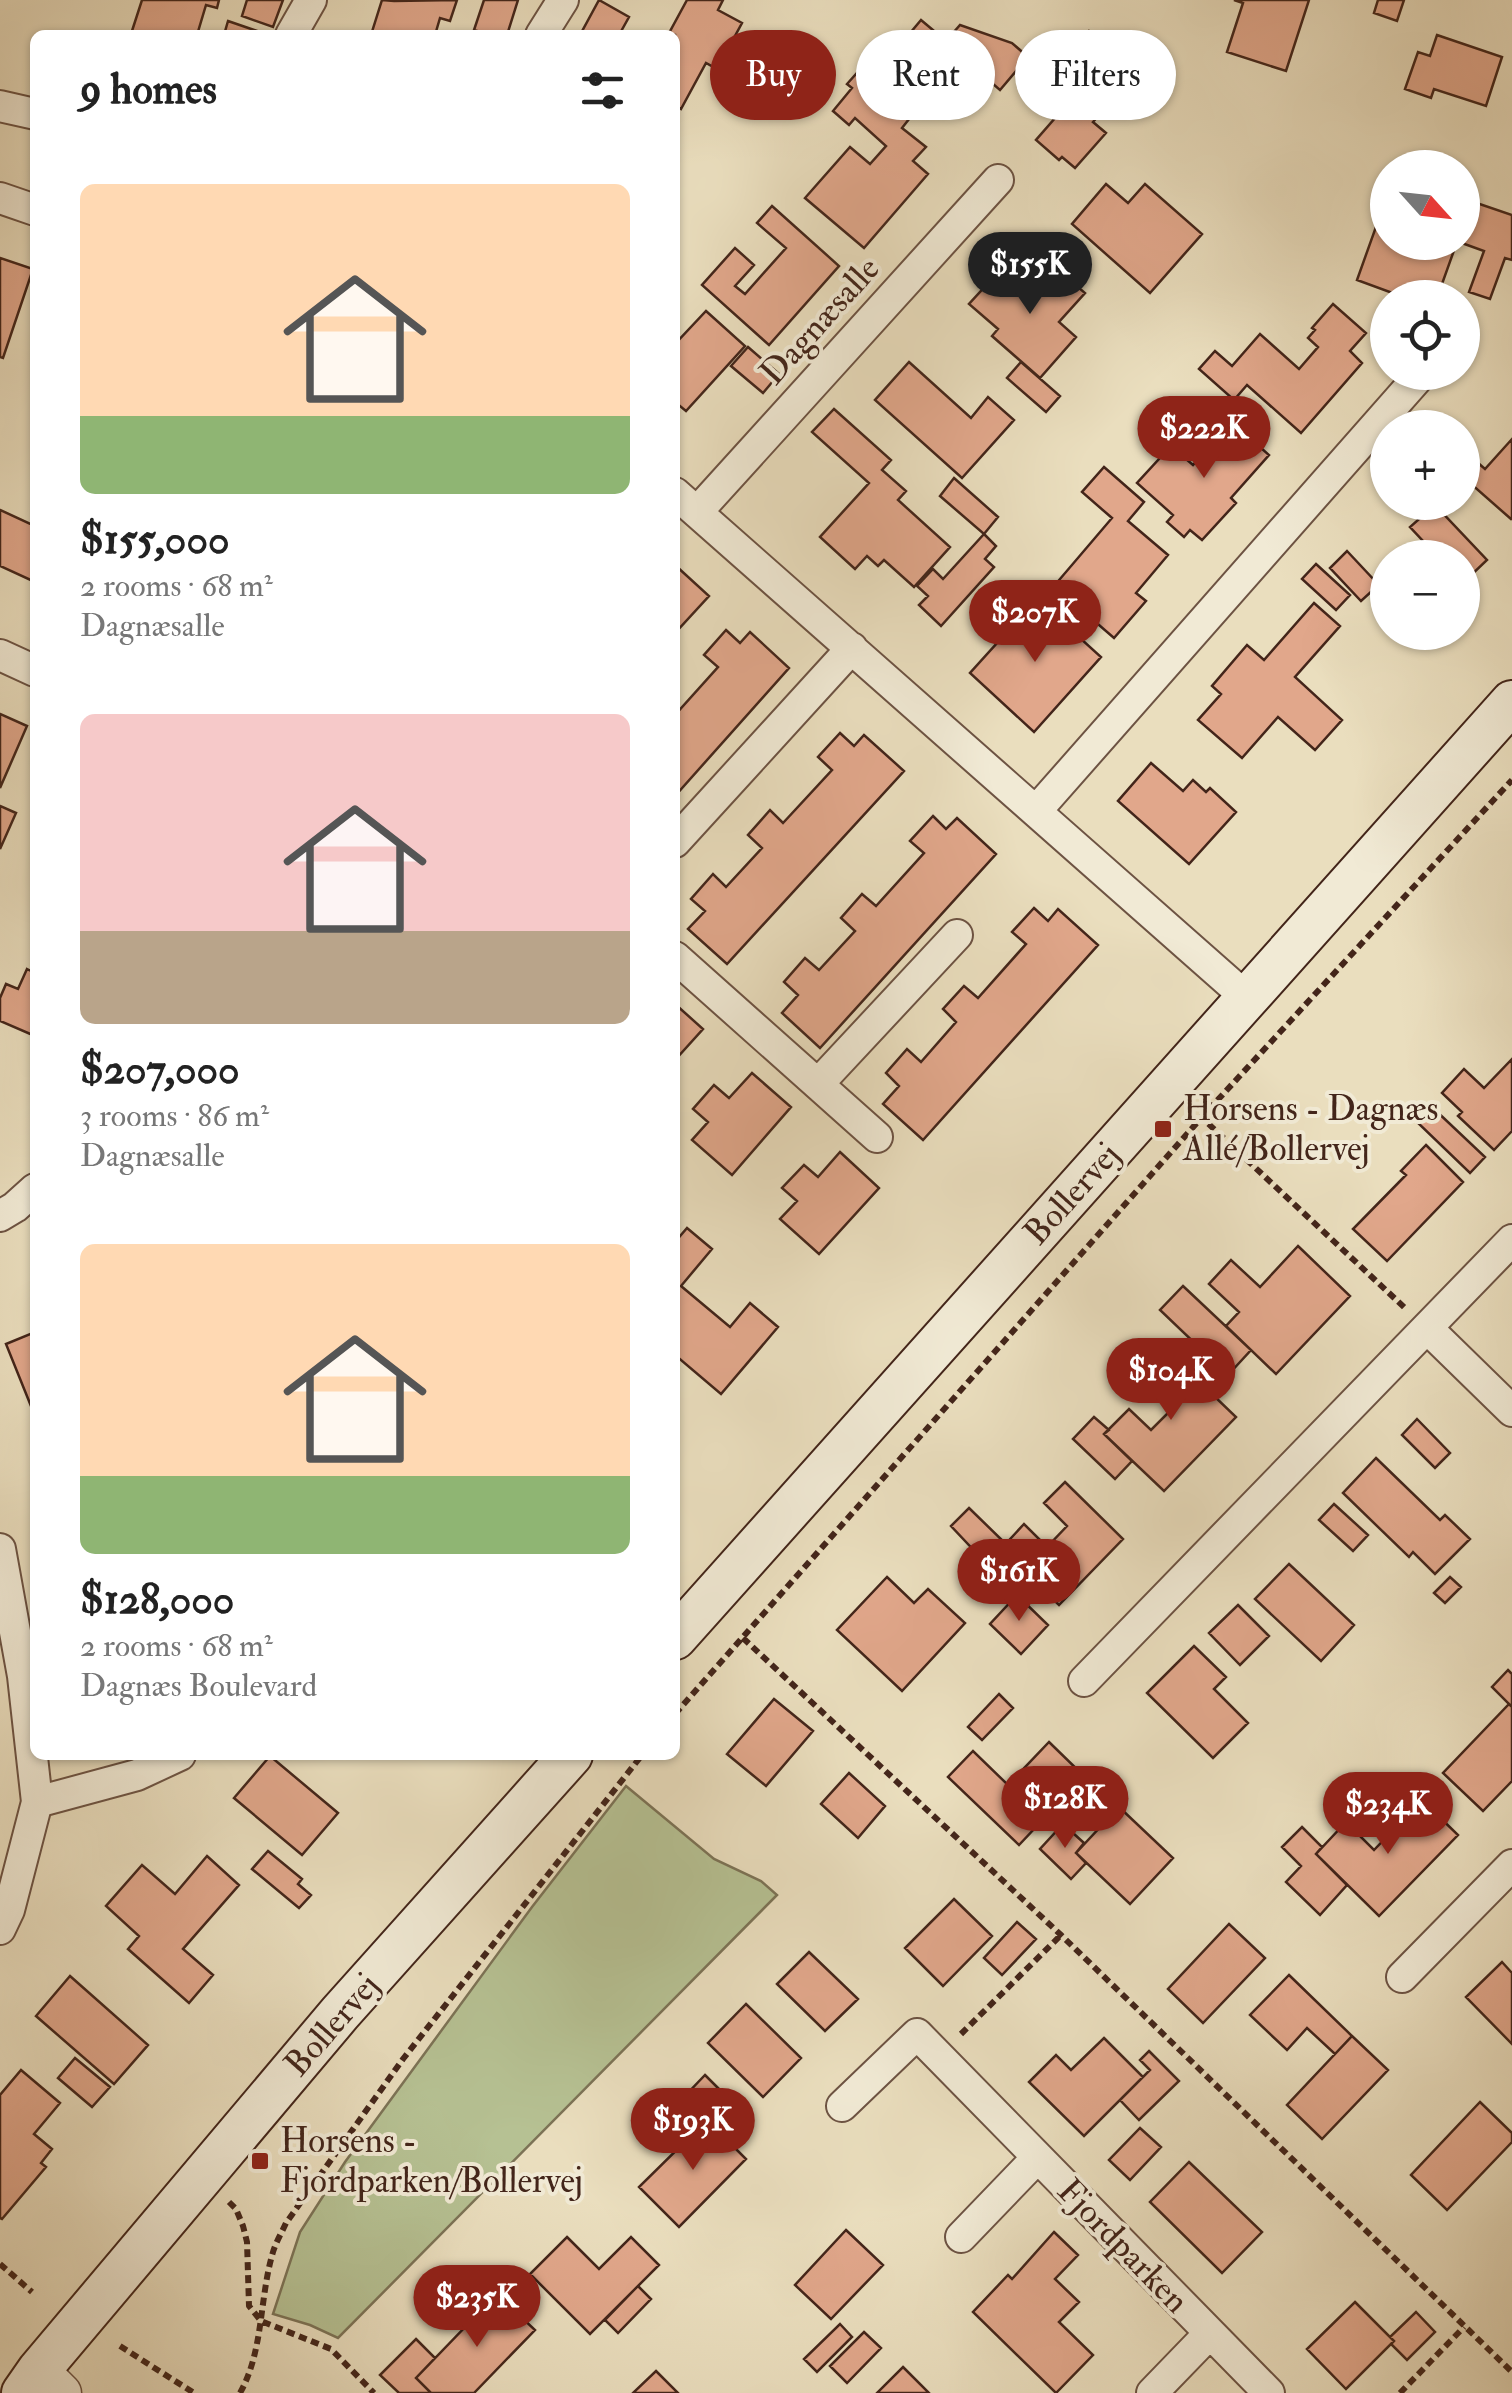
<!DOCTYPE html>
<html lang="en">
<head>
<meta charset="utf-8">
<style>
	:root { --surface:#fff; --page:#f6f6f6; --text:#222; --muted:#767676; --accent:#8f2418 }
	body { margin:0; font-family:"IM FELL Double Pica",serif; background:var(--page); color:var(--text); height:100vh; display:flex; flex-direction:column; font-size:38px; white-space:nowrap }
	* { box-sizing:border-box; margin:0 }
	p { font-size:32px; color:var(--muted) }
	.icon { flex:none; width:55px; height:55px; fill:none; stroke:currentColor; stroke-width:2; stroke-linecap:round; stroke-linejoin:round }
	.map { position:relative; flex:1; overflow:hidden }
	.side { position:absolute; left:30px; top:30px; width:650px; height:1730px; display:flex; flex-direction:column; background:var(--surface); border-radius:15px; box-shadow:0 2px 8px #0004 }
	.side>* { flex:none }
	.top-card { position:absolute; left:710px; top:30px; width:650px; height:90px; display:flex; gap:20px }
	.needle { width:65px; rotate:117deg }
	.buttons { position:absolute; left:1370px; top:150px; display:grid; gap:20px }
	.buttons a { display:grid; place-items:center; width:110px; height:110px; border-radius:50%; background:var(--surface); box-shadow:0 2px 8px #0004; font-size:50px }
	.price { position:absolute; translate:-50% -85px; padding:0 22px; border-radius:35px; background:var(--accent); color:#fff; font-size:32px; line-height:65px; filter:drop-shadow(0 2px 5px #0008) }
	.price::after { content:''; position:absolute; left:50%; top:60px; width:30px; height:22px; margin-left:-15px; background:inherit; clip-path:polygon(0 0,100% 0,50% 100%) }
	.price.current { background:#222; color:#fff }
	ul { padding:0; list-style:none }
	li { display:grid; align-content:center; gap:20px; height:530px; padding:0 50px }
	li span { display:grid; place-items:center; height:310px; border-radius:15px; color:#555 }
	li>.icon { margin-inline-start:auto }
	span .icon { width:180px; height:180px; fill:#fffc; stroke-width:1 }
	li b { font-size:42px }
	h2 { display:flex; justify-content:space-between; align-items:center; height:120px; padding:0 50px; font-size:42px }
	.chip { padding:0 35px; border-radius:45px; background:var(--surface); box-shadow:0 2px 8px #0004; font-size:35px; line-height:90px }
	.chip.current { background:var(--accent); color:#fff }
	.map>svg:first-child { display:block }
	.green { fill:#b6c193; stroke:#7c7356; stroke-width:2.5 }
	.building { fill:#e1a78b; stroke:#43251a; stroke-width:2.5 }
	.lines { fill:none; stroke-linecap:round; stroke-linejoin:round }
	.minor-casing { stroke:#6d5343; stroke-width:34 }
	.tertiary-casing { stroke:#6d5343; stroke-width:41 }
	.secondary-casing { stroke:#43251a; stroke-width:46 }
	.path { stroke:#43251a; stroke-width:6; stroke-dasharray:8 5; stroke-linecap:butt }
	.minor { stroke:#f1ead5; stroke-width:30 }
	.tertiary { stroke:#f1ead5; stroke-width:38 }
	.secondary { stroke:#f1ead5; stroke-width:42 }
	.poi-dot { fill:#8f2418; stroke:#f1ead5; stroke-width:4 }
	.labels { text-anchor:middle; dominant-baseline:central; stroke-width:8; stroke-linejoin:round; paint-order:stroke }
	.street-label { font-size:35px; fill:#43251a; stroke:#f1ead5 }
	.poi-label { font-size:35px; fill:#43251a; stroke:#f1ead5; text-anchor:start }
</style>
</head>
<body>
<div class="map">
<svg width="1512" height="2393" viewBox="0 0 1512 2393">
	<rect width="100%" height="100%" fill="#eadebe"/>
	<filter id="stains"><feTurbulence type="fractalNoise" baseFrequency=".002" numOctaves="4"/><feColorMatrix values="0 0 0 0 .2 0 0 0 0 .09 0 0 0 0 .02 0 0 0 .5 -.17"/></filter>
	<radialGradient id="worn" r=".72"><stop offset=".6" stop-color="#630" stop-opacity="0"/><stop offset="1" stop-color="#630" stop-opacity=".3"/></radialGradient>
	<path class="green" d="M 626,1786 L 714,1859 L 761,1881 L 777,1895 L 338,2338 L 310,2325 L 273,2314 L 300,2232 L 345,2162 L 532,1907 Z"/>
	<path class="building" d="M 142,0 L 219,0 L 217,8 L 206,5 L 197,35 L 134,35 L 131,34 Z
		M 247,0 L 283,0 L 273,27 L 242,16 Z
		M 382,0 L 394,1 L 457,0 L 450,21 L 440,18 L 435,35 L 371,35 Z
		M 484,0 L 518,0 L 507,35 L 489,35 L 474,30 Z
		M 599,0 L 629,17 L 619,35 L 580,35 Z
		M 687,0 L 723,0 L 718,10 L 742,23 L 717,69 L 706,63 L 681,109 L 675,105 L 675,35 L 668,35 Z
		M 1234,0 L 1309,0 L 1286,71 L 1227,52 L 1243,3 Z
		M 1378,0 L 1404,0 L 1397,21 L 1374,13 Z
		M 921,20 L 946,41 L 960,25 L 1012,43 L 1028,57 L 1000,90 L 985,77 L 957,111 L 937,94 L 916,117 L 913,114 L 902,128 L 926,147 L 913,161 L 928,174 L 864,248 L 805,198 L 850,147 L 870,164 L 886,146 L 855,118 L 849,125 L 833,111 L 852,88 L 847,84 L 864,65 L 875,75 Z
		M 228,21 L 260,32 L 259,35 L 224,35 Z
		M 1089,31 L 1110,39 L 1103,57 L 1082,49 Z
		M 1437,35 L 1502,57 L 1486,106 L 1434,89 L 1431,98 L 1405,89 L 1418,52 L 1430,56 Z
		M 1090,78 L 1113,99 L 1093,122 L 1106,133 L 1075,168 L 1062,157 L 1059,160 L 1036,140 Z
		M 1106,184 L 1128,203 L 1145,184 L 1202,234 L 1150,293 L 1072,224 Z
		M 1462,198 L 1512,215 L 1512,260 L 1505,258 L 1490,299 L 1469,292 L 1484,251 L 1459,242 L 1462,242 Z
		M 772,206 L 839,266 L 769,345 L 702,285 L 735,248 L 754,265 L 735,286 L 745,294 L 786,248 L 757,223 Z
		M 1377,224 L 1388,228 L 1388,242 L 1457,242 L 1437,298 L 1406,298 L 1357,280 Z
		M 0,258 L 33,269 L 3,358 L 0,357 Z
		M 1003,267 L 1034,295 L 1057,269 L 1085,293 L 1059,322 L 1076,337 L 1040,378 L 992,336 L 998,329 L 969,304 Z
		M 1333,304 L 1366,333 L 1350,351 L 1362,363 L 1301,433 L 1247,385 L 1234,400 L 1199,369 L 1215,351 L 1232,366 L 1260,334 L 1299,369 L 1318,347 L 1308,338 L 1315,330 L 1312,328 Z
		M 706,311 L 745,346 L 686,411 L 675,402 L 675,344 Z
		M 748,347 L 779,374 L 763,393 L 731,366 Z
		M 909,362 L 971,418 L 988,397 L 1014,420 L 962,478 L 875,400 Z
		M 1021,362 L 1060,396 L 1046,412 L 1007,378 Z
		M 834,409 L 891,460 L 882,470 L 906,491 L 898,500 L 950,547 L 914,587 L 884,560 L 878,566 L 867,556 L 855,569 L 820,537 L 869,483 L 812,432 Z
		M 1232,422 L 1269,455 L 1231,498 L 1236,503 L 1202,540 L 1190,530 L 1184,537 L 1167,522 L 1173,515 L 1137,483 L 1171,446 L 1193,465 Z
		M 1512,439 L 1512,518 L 1511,519 L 1462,476 L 1462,449 L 1485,469 Z
		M 1104,467 L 1144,502 L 1128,521 L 1168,555 L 1136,593 L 1146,601 L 1114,638 L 1054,586 L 1112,518 L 1082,492 Z
		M 954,478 L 998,517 L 984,534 L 940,496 Z
		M 1435,505 L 1487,560 L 1467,579 L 1476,588 L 1462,601 L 1462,558 L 1435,558 L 1437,556 L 1410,527 Z
		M 0,510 L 35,526 L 35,582 L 0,566 Z
		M 984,534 L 996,546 L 985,559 L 994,567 L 941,626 L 919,605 L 928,596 L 917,586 L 933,569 L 943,579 Z
		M 1347,551 L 1377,583 L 1388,573 L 1388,624 L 1376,611 L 1385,603 L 1373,590 L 1361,601 L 1330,568 Z
		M 1316,564 L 1350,595 L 1336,610 L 1302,579 Z
		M 675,565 L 709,596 L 675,633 Z
		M 1037,599 L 1101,657 L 1034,732 L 970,673 Z
		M 1314,603 L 1340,626 L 1295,677 L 1342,720 L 1315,750 L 1278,717 L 1242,758 L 1198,720 L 1221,694 L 1212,686 L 1247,645 L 1264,660 Z
		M 726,630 L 740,643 L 750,632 L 789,668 L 675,796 L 675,715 L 718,667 L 704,655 Z
		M 0,714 L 27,726 L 0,788 Z
		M 840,733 L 854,746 L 864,735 L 904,771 L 727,964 L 688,929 L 705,911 L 691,899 L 713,874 L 726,887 L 762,848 L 748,835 L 770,810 L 783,823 L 832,770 L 818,757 Z
		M 1151,763 L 1183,791 L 1193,780 L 1206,792 L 1210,788 L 1236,812 L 1189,864 L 1118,801 Z
		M 0,806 L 16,813 L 0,849 Z
		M 933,816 L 946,829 L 957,818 L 996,854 L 820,1048 L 782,1013 L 798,995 L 784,982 L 805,958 L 819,970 L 855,931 L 841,918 L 862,894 L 876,906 L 924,853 L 910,841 Z
		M 1034,908 L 1048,921 L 1058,909 L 1098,945 L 923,1140 L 883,1104 L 899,1086 L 886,1073 L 907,1049 L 921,1062 L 956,1022 L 943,1009 L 964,986 L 978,998 L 1026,944 L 1012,932 Z
		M 27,969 L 35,973 L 35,1036 L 0,1021 L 0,998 L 6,984 L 18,989 Z
		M 675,1004 L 703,1029 L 675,1060 Z
		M 1512,1059 L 1512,1131 L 1494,1150 L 1458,1116 L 1462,1112 L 1442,1093 L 1464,1069 L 1484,1088 Z
		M 752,1073 L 791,1107 L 732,1175 L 692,1140 L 708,1122 L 693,1109 L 714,1085 L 729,1098 Z
		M 1432,1107 L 1485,1157 L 1470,1173 L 1418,1123 Z
		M 1426,1145 L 1463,1182 L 1387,1261 L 1353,1229 L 1406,1175 L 1401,1171 Z
		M 840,1152 L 879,1188 L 819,1254 L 780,1219 L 797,1201 L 782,1188 L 804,1165 L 818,1177 Z
		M 687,1228 L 712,1249 L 681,1286 L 730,1327 L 750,1303 L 778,1327 L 721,1394 L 675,1355 L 675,1242 Z
		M 1298,1246 L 1350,1296 L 1276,1374 L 1226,1326 L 1239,1312 L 1209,1284 L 1231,1260 L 1260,1287 Z
		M 1183,1286 L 1251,1350 L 1228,1375 L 1160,1310 Z
		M 35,1332 L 35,1416 L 6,1344 Z
		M 1164,1348 L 1236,1417 L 1164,1491 L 1104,1434 L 1129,1409 L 1151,1430 L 1172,1409 L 1138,1375 Z
		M 1094,1417 L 1109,1430 L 1104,1434 L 1132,1461 L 1115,1479 L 1073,1439 Z
		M 1417,1419 L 1450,1453 L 1435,1468 L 1402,1435 Z
		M 1376,1458 L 1440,1520 L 1445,1515 L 1470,1539 L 1435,1574 L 1413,1552 L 1409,1557 L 1343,1493 Z
		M 1065,1482 L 1123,1539 L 1059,1605 L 1001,1549 L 1024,1524 L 1047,1547 L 1067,1526 L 1044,1503 Z
		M 1334,1504 L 1368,1535 L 1353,1551 L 1319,1520 Z
		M 969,1508 L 1006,1544 L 1001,1549 L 1031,1578 L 1015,1594 L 951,1526 Z
		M 1289,1564 L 1354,1625 L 1321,1661 L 1255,1599 Z
		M 887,1577 L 914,1603 L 928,1589 L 965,1623 L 902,1691 L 837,1630 Z
		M 1450,1577 L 1461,1587 L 1445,1603 L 1434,1593 Z
		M 1017,1595 L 1048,1625 L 1021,1654 L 990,1624 Z
		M 1238,1605 L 1269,1636 L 1240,1665 L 1209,1633 Z
		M 1194,1646 L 1226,1677 L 1214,1689 L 1248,1723 L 1213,1758 L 1147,1693 Z
		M 1508,1670 L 1512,1674 L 1512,1707 L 1492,1687 Z
		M 999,1694 L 1013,1708 L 982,1740 L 968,1727 Z
		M 774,1699 L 813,1731 L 766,1786 L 727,1754 Z
		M 1509,1704 L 1512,1707 L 1512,1781 L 1483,1811 L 1443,1773 Z
		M 1049,1742 L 1084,1776 L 1019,1845 L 948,1777 L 973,1751 L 1008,1785 Z
		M 270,1756 L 338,1813 L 302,1855 L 234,1798 Z
		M 849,1773 L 885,1806 L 858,1838 L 821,1804 Z
		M 1422,1800 L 1458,1835 L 1379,1916 L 1316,1854 L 1346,1822 L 1374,1850 Z
		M 1119,1807 L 1173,1858 L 1130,1904 L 1076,1853 Z
		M 1063,1824 L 1084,1843 L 1076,1853 L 1086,1863 L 1071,1879 L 1040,1849 Z
		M 1302,1827 L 1322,1847 L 1316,1854 L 1347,1885 L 1320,1915 L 1286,1882 L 1301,1866 L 1282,1847 Z
		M 268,1851 L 302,1879 L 298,1884 L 311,1895 L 299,1908 L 252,1869 Z
		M 207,1856 L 239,1885 L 183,1949 L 213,1975 L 189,2003 L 128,1949 L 139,1936 L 106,1906 L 142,1865 L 175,1894 Z
		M 954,1899 L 992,1936 L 943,1986 L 905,1948 Z
		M 1017,1922 L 1036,1939 L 1002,1975 L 984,1958 Z
		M 1229,1924 L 1265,1958 L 1203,2023 L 1168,1989 Z
		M 809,1952 L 858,1999 L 825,2031 L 777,1984 Z
		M 1502,1962 L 1512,1973 L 1512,2044 L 1466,1997 Z
		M 1289,1975 L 1352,2036 L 1335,2054 L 1307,2028 L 1287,2050 L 1250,2015 Z
		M 70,1976 L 148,2045 L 114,2084 L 36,2016 Z
		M 746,2004 L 801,2058 L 763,2097 L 708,2043 Z
		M 1352,2036 L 1388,2070 L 1322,2139 L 1287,2105 Z
		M 1104,2038 L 1143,2077 L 1084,2136 L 1029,2082 L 1056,2055 L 1071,2070 Z
		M 1149,2051 L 1179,2081 L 1139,2120 L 1120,2100 L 1150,2070 L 1140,2060 Z
		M 75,2058 L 110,2087 L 92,2107 L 58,2078 Z
		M 21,2070 L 60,2103 L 34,2134 L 52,2149 L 41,2163 L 46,2167 L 2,2219 L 0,2218 L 0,2095 Z
		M 705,2075 L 752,2122 L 730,2143 L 684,2097 Z
		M 1480,2102 L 1512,2133 L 1512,2142 L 1447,2210 L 1411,2175 Z
		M 707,2120 L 746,2159 L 679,2227 L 639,2187 Z
		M 1140,2128 L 1161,2147 L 1130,2180 L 1109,2160 Z
		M 1189,2162 L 1262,2232 L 1222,2273 L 1150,2202 Z
		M 846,2230 L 883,2265 L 831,2319 L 795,2285 Z
		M 1054,2232 L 1078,2255 L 1055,2279 L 1079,2302 L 1059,2322 L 1093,2355 L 1056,2393 L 973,2312 L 1008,2275 L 1012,2279 Z
		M 567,2237 L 599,2269 L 631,2237 L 659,2265 L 590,2334 L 530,2274 Z
		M 638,2286 L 651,2299 L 618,2333 L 605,2320 Z
		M 497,2294 L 535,2330 L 474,2393 L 431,2393 L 416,2378 Z
		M 1355,2302 L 1394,2341 L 1346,2389 L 1307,2349 Z
		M 1416,2312 L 1435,2332 L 1407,2360 L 1391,2344 L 1394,2341 L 1390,2337 Z
		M 840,2324 L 852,2337 L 817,2372 L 804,2359 Z
		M 864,2332 L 881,2348 L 847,2383 L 830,2366 Z
		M 416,2339 L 435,2358 L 416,2378 L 431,2393 L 399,2393 L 380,2375 Z
		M 903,2367 L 929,2393 L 877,2393 Z
		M 656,2371 L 678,2393 L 633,2393 Z"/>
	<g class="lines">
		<defs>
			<path id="minor" d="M 291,35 L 311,0
				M 541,35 L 563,0
				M 0,106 L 35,114
				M 0,198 L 35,210
				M 675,493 L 1247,998
				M 697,512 L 998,180
				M 0,655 L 35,671
				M 1036,811 L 1423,372
				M 675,842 L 852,648
				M 675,957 L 877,1137
				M 818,1084 L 957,935
				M 0,1216 L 15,1207 L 35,1189
				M 1428,1329 L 1512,1411
				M 0,1549 L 23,1676 L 37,1802 L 9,1910 L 0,1929
				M 1084,1681 L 1512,1240
				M 37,1802 L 137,1775 L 180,1755
				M 1402,1977 L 1512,1865
				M 842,2106 L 917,2034 L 1269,2393
				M 961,2237 L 1037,2158
				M 1152,2393 L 1209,2334"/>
			<path id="tertiary" d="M 39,2370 L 62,2393"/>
			<path id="secondary" d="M 675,1638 L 1512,702
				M 23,2393 L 39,2370 L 340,2013 L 571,1755"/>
		</defs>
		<use href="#minor" class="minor-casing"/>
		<use href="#tertiary" class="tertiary-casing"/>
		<use href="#secondary" class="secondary-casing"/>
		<path class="path" d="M 1199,1115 L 1405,1308
			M 743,1638 L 1061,1935 L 1512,2372
			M 675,1714 L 1202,1117 L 1512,780
			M 961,2034 L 1061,1935
			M 229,2202 L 236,2209 L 243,2226 L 247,2242 L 249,2306 L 261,2321 L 331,2349 L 374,2393
			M 0,2264 L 32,2292
			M 120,2346 L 194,2393
			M 240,2393 C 264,2350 259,2299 273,2252 C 276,2242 282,2232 286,2223 L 403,2059 L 642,1755
			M 1400,2393 L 1464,2327"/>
		<use href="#minor" class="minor"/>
		<use href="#tertiary" class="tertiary"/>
		<use href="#secondary" class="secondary"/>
	</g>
	<g class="poi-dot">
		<rect x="1153" y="1119" width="20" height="20" rx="5"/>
		<rect x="250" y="2151" width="20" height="20" rx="5"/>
	</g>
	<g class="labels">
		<g class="street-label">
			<text transform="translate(820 321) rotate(-48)">Dagnæsalle</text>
			<text transform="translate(1072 1194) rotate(-48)">Bollervej</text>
			<text transform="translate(332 2025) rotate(-49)">Bollervej</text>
			<text transform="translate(1123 2246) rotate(46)">Fjordparken</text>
		</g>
		<g class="poi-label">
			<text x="1183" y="1109">Horsens - Dagnæs<tspan x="1183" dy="40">Allé/Bollervej</tspan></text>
			<text x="280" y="2141">Horsens -<tspan x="280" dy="40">Fjordparken/Bollervej</tspan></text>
		</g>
	</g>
	<rect width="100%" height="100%" filter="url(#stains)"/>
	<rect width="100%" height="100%" fill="url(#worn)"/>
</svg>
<div class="buttons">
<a><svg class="needle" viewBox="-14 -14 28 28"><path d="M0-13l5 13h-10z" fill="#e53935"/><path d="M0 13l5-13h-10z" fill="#767676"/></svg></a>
<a><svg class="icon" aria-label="locate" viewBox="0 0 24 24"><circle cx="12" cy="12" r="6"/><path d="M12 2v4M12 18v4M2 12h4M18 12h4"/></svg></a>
<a>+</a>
<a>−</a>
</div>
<b class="price current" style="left:1030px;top:317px">$155K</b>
<b class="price" style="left:1204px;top:481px">$222K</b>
<b class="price" style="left:1035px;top:665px">$207K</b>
<b class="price" style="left:1171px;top:1423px">$104K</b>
<b class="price" style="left:1019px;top:1624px">$161K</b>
<b class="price" style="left:1065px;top:1851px">$128K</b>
<b class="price" style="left:1388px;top:1857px">$234K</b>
<b class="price" style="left:693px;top:2173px">$193K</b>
<b class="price" style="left:477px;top:2350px">$235K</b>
<div class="top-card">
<a class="chip current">Buy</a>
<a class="chip">Rent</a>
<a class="chip">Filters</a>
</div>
<section class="side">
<h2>9 homes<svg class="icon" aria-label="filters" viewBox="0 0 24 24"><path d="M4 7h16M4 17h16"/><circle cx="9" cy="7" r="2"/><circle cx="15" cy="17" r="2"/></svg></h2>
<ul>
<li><span style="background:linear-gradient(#ffd9b3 75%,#8fb573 0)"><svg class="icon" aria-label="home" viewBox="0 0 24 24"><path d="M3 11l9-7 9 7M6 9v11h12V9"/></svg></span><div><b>$155,000</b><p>2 rooms · 68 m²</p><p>Dagnæsalle</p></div></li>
<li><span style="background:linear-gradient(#f6c9c9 70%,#b9a48a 0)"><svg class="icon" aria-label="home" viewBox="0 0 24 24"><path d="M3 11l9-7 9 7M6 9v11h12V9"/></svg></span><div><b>$207,000</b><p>3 rooms · 86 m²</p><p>Dagnæsalle</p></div></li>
<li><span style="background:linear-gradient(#ffd9b3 75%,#8fb573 0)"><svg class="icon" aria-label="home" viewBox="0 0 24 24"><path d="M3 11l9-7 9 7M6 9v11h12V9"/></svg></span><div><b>$128,000</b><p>2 rooms · 68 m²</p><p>Dagnæs Boulevard</p></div></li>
</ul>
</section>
</div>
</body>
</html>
